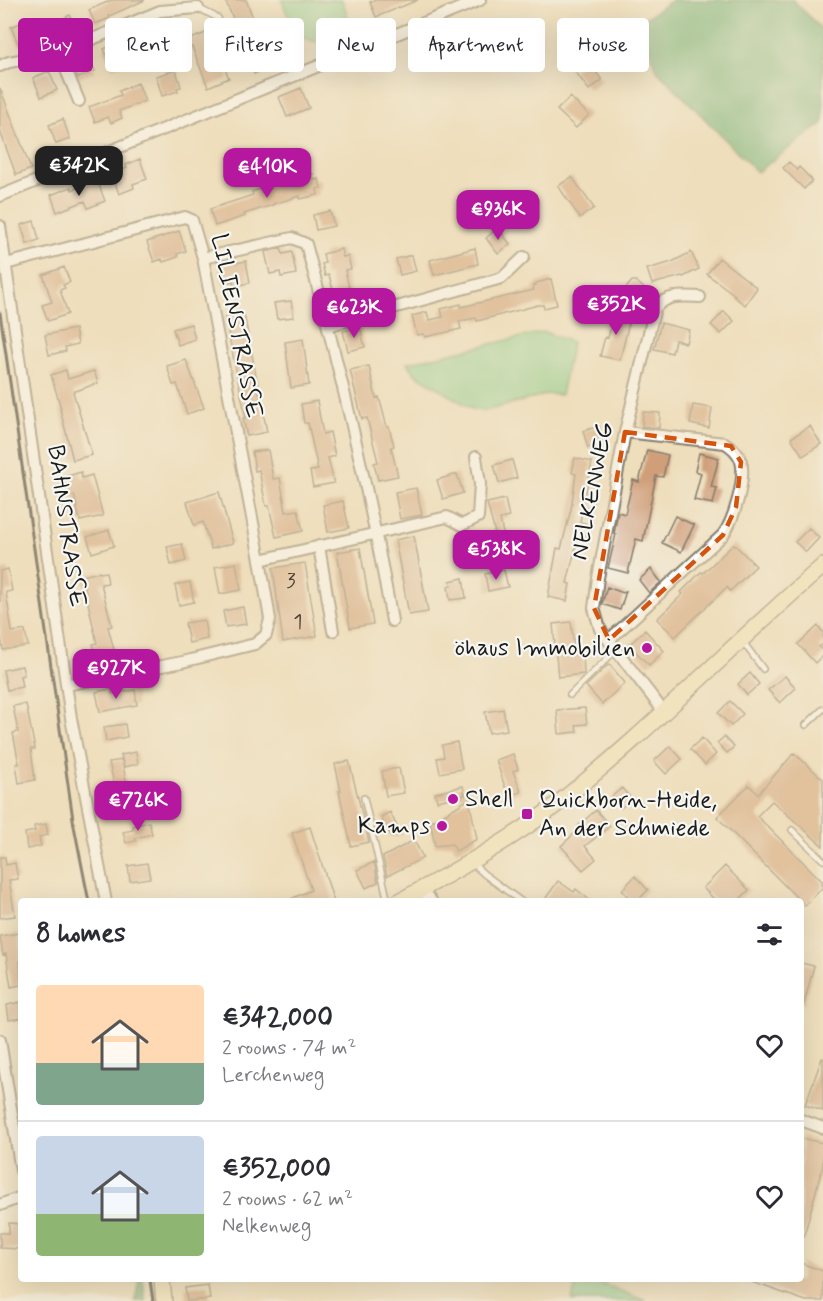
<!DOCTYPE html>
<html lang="en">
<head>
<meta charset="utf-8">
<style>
	:root { --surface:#fff; --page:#f2f2f3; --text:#2b2b33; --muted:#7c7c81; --line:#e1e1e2; --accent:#b5179e }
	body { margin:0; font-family:Mynerve,sans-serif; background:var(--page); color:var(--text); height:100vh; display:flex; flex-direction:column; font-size:22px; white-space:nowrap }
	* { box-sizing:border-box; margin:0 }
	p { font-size:20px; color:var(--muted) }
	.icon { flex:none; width:33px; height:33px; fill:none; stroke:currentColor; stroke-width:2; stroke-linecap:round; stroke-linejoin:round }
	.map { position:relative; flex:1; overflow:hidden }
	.details { position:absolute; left:18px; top:898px; width:786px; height:384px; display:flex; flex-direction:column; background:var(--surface); border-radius:6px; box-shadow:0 6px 24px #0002 }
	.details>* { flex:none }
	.guide { position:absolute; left:18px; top:18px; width:788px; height:54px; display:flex; gap:12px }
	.price { position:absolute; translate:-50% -51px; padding:0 14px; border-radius:12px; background:var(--accent); color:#fff; font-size:20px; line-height:39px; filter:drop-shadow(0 2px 3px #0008) }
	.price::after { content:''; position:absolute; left:50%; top:36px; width:18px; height:14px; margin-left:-9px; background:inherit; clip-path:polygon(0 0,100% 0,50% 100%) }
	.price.active { background:#222; color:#fff }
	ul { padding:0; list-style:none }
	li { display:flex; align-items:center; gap:18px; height:150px; padding:0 18px }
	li+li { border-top:2px solid var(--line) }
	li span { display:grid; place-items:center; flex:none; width:168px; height:120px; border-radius:6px; color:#555 }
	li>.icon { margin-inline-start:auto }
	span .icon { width:72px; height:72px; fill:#fffc; stroke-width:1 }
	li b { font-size:26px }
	h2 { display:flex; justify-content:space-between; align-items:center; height:72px; padding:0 18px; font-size:26px }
	.pill { padding:0 21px; border-radius:6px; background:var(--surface); box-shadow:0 6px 24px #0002; font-size:21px; line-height:54px }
	.pill.active { background:var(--accent); color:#fff }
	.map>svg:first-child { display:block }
	.green { fill:#81ce8d; stroke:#4e7554; stroke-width:1.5 }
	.forest { fill:#68b178; stroke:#42664a; stroke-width:1.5 }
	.building { fill:#d09f79 }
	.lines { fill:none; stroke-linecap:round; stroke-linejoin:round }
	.lane-casing { stroke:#857d6c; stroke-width:8 }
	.street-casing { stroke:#857d6c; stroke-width:14 }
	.secondary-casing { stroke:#857d6c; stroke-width:18 }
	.lane { stroke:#fff; stroke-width:5 }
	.street { stroke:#fff; stroke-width:10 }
	.secondary { stroke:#f7e8c3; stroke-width:15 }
	.rail { stroke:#1c1c1c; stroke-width:3 }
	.marked { fill:none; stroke:#d4530e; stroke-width:4.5; stroke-dasharray:12 8; stroke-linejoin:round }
	.poi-dot { fill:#b5179e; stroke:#f6f6f2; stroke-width:2 }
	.labels { text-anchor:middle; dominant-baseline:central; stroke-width:4.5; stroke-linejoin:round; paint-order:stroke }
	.number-label { font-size:21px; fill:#493d33 }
	.street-label { font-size:24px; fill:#1c1c1c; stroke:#f6f6f2 }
	.poi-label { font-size:24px; fill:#1c1c1c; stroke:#f6f6f2; text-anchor:end }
</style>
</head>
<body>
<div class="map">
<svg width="823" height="1301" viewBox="0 0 823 1301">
	<rect width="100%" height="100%" fill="#f6f6f2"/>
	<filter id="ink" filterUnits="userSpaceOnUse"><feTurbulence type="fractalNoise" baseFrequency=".0167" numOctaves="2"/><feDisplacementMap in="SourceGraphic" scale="12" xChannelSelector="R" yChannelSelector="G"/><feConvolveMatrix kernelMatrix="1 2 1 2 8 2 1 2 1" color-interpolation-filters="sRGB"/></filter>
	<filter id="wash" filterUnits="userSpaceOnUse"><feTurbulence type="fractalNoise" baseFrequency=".008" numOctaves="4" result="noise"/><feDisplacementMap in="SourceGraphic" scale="24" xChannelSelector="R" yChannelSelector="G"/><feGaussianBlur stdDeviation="1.35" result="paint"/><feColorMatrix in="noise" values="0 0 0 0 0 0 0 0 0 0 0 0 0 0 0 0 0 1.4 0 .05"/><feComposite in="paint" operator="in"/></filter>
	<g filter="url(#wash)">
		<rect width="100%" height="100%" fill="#eedebc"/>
		<path class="green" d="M 282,0 L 342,0 L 355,35 L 324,50 L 320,43 L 300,37 L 294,20 L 290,22 Z
			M 544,332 L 572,342 L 561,395 L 548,394 L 485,411 L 474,410 L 415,374 L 407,363 Z
			M 577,1280 L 592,1280 L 646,1301 L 572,1301 Z"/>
		<path class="forest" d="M 673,0 L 793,0 L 823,31 L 823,123 L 757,172 L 657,70 L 638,23 Z
			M 139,1280 L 143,1280 L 146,1301 L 135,1301 Z"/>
		<g id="blocks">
			<path class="building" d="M 112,0 L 145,0 L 109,16 L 110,18 L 95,24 L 89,10 Z
				M 225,0 L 246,0 L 272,66 L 254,74 L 242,46 L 239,48 L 231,27 L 236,25 Z
				M 376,0 L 418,0 L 376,17 L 370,2 Z
				M 70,15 L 77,30 L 59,37 L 53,23 Z
				M 25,21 L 33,40 L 19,46 L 11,27 Z
				M 154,27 L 161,47 L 144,53 L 137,33 Z
				M 187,29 L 191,39 L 208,32 L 229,78 L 208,87 L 192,47 L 181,51 L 174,34 Z
				M 121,42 L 129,61 L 112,68 L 104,49 Z
				M 88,55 L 95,71 L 78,78 L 71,62 Z
				M 587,60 L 602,80 L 589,90 L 574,70 Z
				M 176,70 L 181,87 L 177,88 L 178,91 L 162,96 L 156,76 Z
				M 49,71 L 57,90 L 41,97 L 33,78 Z
				M 138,83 L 145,101 L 119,111 L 122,118 L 111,123 L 108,117 L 95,122 L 89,107 L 121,95 L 119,91 Z
				M 0,88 L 31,169 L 16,175 L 0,131 Z
				M 301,88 L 309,108 L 287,117 L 279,97 Z
				M 570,97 L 589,115 L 576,128 L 557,110 Z
				M 63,119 L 70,139 L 56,144 L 49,125 Z
				M 140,159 L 147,179 L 133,184 L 134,188 L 119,194 L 112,174 L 127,168 L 126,165 Z
				M 789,162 L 797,170 L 799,167 L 811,179 L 812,181 L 804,189 L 783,168 Z
				M 313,174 L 314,180 L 319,179 L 321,188 L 317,189 L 318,195 L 300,199 L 300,196 L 273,204 L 273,205 L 244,214 L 245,216 L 215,226 L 210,209 L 253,195 L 252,192 L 268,186 Z
				M 572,177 L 594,208 L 580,218 L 558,186 Z
				M 97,180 L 105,201 L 88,208 L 85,201 L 57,212 L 51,195 L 71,187 L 72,190 Z
				M 330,211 L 334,226 L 316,230 L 313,215 Z
				M 34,221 L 39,240 L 27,244 L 21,225 Z
				M 498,228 L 510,244 L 498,254 L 486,238 Z
				M 179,231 L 186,251 L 177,254 L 178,257 L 163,262 L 162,259 L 154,262 L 147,242 Z
				M 281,248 L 283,254 L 292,252 L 296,274 L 281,277 L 280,272 L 270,274 L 265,252 Z
				M 475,248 L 478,264 L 434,275 L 430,260 Z
				M 341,249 L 343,257 L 348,256 L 351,269 L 345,270 L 352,301 L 337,305 L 329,275 L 325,276 L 322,264 L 325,263 L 323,254 Z
				M 691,252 L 699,269 L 683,277 L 682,276 L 652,284 L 647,269 L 672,262 Z
				M 412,255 L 416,271 L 400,275 L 396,259 Z
				M 235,258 L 236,263 L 246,261 L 250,283 L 234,286 L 233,281 L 223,283 L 219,262 Z
				M 719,258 L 757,288 L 745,305 L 733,296 L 735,295 L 707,274 Z
				M 64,267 L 70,282 L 63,285 L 65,288 L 60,290 L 68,314 L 48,321 L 42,305 L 52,302 L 43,275 Z
				M 551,279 L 557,305 L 544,308 L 543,305 L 538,305 L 477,321 L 476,318 L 459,321 L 461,329 L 425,337 L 424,334 L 417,335 L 412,316 L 427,312 L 429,320 L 443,317 L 441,309 L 461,304 L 461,307 L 534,290 L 533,286 L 536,285 L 536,283 Z
				M 632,281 L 636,281 L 647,291 L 635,305 L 622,293 Z
				M 291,301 L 294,317 L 277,319 L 274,303 Z
				M 615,310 L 631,314 L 620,360 L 600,356 L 605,337 L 608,338 Z
				M 724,311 L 734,321 L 721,334 L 711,325 Z
				M 244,314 L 267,432 L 247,436 L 243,418 L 246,418 L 225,317 Z
				M 661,323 L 689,330 L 686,343 L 675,340 L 672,353 L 654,349 Z
				M 191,324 L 195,339 L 178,345 L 173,329 Z
				M 360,327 L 365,347 L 348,351 L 343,331 Z
				M 75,329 L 78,344 L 65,347 L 66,351 L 49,355 L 45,335 Z
				M 303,339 L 309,385 L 291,388 L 285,342 Z
				M 186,360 L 204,408 L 187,414 L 177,384 L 173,385 L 167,366 Z
				M 369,366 L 376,398 L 379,397 L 387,427 L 389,427 L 394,446 L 391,447 L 398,476 L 378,480 L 374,463 L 378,462 L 367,418 L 362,419 L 350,370 Z
				M 66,370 L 68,379 L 94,371 L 98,383 L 73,392 L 92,455 L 73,460 L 60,409 L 61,408 L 51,375 Z
				M 317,401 L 323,434 L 330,432 L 335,456 L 328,458 L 334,483 L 313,487 L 310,471 L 318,470 L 308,423 L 304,423 L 301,404 Z
				M 693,405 L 712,408 L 709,428 L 690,424 Z
				M 643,412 L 660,413 L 659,428 L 642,426 Z
				M 599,426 L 604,443 L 588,448 L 583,431 Z
				M 810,426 L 821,444 L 803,456 L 791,438 Z
				M 268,450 L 273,479 L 280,478 L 286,512 L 298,510 L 303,531 L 276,537 L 269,506 L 266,506 L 259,470 L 255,471 L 252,452 Z
				M 647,450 L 668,455 L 663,477 L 656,476 L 643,541 L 636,539 L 628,573 L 608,568 L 616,534 L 614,534 L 618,512 L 625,514 L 633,480 L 639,482 Z
				M 699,453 L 719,458 L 711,487 L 717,488 L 713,504 L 694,500 L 701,473 L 695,471 Z
				M 575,458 L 592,462 L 586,492 L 595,494 L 592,508 L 583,506 L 580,522 L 589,524 L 585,540 L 578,538 L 567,583 L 570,584 L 567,601 L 548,597 L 557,548 L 561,549 L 571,509 L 576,474 L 572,473 Z
				M 512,460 L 517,478 L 499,483 L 494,465 Z
				M 81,472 L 82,478 L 92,475 L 103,516 L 80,521 L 74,495 L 67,497 L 61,478 Z
				M 457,474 L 463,493 L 443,499 L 437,480 Z
				M 416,488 L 422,515 L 400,519 L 395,492 Z
				M 219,492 L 233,543 L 211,549 L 203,522 L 194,525 L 187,502 Z
				M 505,499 L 509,517 L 500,519 L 507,553 L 489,556 L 485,535 L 495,533 L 487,503 Z
				M 343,501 L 349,528 L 328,532 L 323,505 Z
				M 675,516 L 694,525 L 681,552 L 662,543 Z
				M 809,528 L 819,538 L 806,552 L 795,542 Z
				M 109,530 L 114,546 L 92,553 L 87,537 Z
				M 414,536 L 428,612 L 409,615 L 395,540 Z
				M 182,544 L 186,561 L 171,565 L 167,547 Z
				M 734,544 L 756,566 L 730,591 L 727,587 L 675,637 L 657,619 L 683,594 L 681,592 L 701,572 L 703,573 Z
				M 360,548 L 373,624 L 350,628 L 337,552 Z
				M 236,563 L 241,590 L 220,594 L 215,567 Z
				M 305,563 L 317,636 L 283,642 L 273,568 Z
				M 8,569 L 12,591 L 6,592 L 12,632 L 25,630 L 28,646 L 3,650 L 0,631 L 0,571 Z
				M 651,569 L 661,582 L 649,593 L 639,580 Z
				M 504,570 L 508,587 L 488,591 L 485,574 Z
				M 99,572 L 100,573 L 106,572 L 108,583 L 101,584 L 112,626 L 108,627 L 117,661 L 98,666 L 93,644 L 97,643 L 82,576 Z
				M 463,578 L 466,598 L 450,600 L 448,586 L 451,586 L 450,581 Z
				M 190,582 L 194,602 L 179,605 L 175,585 Z
				M 607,587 L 623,593 L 626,591 L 620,610 L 602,604 Z
				M 243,607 L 246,624 L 226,627 L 223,611 Z
				M 204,620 L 207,639 L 189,643 L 185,623 Z
				M 571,622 L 575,655 L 583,655 L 584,674 L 558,677 L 553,624 Z
				M 818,626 L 823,632 L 823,644 L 819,647 L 823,651 L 823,655 L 815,663 L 798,644 Z
				M 645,630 L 664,651 L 649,665 L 629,645 Z
				M 609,664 L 625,683 L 602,704 L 586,686 Z
				M 22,666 L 24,675 L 20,676 L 22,687 L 7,690 L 3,670 Z
				M 750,673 L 759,684 L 747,695 L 738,684 Z
				M 785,676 L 796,688 L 780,703 L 768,690 Z
				M 111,689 L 112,694 L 135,690 L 137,705 L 100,712 L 96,692 Z
				M 730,701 L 743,714 L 731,726 L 718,713 Z
				M 26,704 L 35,749 L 31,749 L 35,780 L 19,783 L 16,764 L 19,764 L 13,733 L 18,732 L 13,706 Z
				M 585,708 L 587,724 L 576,725 L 577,732 L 559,734 L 557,710 Z
				M 503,709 L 507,730 L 489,733 L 485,712 Z
				M 125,724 L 127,737 L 106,741 L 104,727 Z
				M 724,737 L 734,747 L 727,753 L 717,743 Z
				M 702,738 L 716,754 L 705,765 L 690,749 Z
				M 457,742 L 462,769 L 440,773 L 437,758 L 444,757 L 442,745 Z
				M 670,746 L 682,759 L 666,774 L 654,761 Z
				M 136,752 L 138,764 L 124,767 L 121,755 Z
				M 794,753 L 823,779 L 823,846 L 772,801 L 757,816 L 822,881 L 822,888 L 805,906 L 717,817 L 749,785 L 758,794 Z
				M 513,754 L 518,769 L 513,771 L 521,792 L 508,796 L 496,760 Z
				M 122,760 L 127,786 L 139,783 L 141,796 L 118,801 L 109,762 Z
				M 349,761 L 369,842 L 351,846 L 339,791 L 341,791 L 335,764 Z
				M 399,768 L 404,793 L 386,796 L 382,771 Z
				M 463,786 L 465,795 L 437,801 L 435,793 Z
				M 622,788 L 631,799 L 621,808 L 611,797 Z
				M 469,799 L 477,839 L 456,851 L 452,844 L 435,846 L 430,821 L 443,818 L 443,815 Z
				M 596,810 L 610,826 L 585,846 L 596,859 L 583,870 L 561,846 L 580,828 L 578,826 Z
				M 390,812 L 401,835 L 391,837 L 381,817 Z
				M 149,822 L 152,834 L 135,838 L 136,841 L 126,843 L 123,832 L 133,830 L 133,826 Z
				M 46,824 L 48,835 L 39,837 L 41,846 L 27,849 L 25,833 L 35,831 L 34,826 Z
				M 310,827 L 334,902 L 284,902 L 311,890 L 292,833 Z
				M 414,840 L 423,858 L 387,876 L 383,857 Z
				M 0,857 L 5,857 L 6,865 L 15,863 L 18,879 L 9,880 L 15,916 L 0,918 Z
				M 374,862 L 378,882 L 366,888 L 357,870 Z
				M 147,863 L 150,878 L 130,881 L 128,866 Z
				M 725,866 L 749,890 L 737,902 L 717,902 L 703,888 Z
				M 635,876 L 648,890 L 636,902 L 633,902 L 622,890 Z
				M 558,881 L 574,892 L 576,889 L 592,902 L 543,902 Z
				M 19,933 L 21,985 L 11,987 L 6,954 L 3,955 L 0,936 Z
				M 801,963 L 814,966 L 804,1004 L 801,1004 Z
				M 21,1002 L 21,1018 L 9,1020 L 7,1005 Z
				M 822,1058 L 823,1058 L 823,1111 L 805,1105 Z
				M 801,1138 L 823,1143 L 823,1165 L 804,1236 L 801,1235 Z
				M 9,1223 L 21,1224 L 21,1249 L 0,1248 L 0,1233 L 9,1233 Z
				M 801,1263 L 823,1271 L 823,1301 L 806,1301 L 749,1281 L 801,1280 Z
				M 208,1285 L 210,1299 L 187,1301 L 185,1288 Z"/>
		</g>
	</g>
	<g filter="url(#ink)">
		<use href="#blocks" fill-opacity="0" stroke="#857d6c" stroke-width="1.5"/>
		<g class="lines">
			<defs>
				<path id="lane" d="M 198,8 L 218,18 L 233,53
					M 743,642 L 763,669
					M 570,695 L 616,650
					M 806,725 L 823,709
					M 364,798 L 388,902
					M 792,830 L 823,860
					M 471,862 L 484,874 L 522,902"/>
				<path id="street" d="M 59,53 L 79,101
					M 0,66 L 9,62 L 59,53 L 160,11 L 198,8
					M 0,196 L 480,0
					M 0,226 L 71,718 L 106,902
					M 203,258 L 292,238 L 306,244 C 340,369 370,494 392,621
					M 6,264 L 185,217 L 192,220 L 203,258 L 260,560
					M 328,326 L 502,278 L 524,257
					M 319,546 L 333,631
					M 609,640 L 723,535 C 734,520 746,479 741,461 C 738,452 732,447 725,443 L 625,432
					M 66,685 L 182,662 L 255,644 L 266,635 L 270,619 L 260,560 L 447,517 L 462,525 L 478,517 L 480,484 L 476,457
					M 664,712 L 600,629 L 594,608 L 598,578 L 625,432 L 655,308 C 668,294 682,296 700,297
					M 421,890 L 432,902
					M 0,1040 L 21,1171
					M 801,1120 L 823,1128
					M 0,1205 L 21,1197"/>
				<path id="secondary" d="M 398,902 C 449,875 501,846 547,812 C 645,737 729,647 823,566
					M 162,1280 L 164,1301"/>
			</defs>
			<use href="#lane" class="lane-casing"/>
			<use href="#street" class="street-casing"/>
			<use href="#secondary" class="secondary-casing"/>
			<use href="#lane" class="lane"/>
			<use href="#street" class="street"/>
			<use href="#secondary" class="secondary"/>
			<path class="rail" d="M 0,313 L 74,826 L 89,902
				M 150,1280 L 153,1301"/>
		</g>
	</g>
	<path d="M0 0H823V1301H0ZM 625,432 L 731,446 L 741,462 L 736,507 L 723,535 L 609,640 L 594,608 Z" fill="#eedebc" fill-opacity=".55" fill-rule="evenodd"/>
	<path class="marked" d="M 625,432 L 731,446 L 741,462 L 736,507 L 723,535 L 609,640 L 594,608 Z"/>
	<g class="poi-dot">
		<circle cx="647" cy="648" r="6"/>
		<circle cx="453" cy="799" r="6"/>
		<rect x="521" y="808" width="12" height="12" rx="3"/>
		<circle cx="442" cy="826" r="6"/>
	</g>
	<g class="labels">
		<g class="number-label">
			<text x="291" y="581">3</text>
			<text x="298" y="622">1</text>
		</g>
		<g class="street-label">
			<text transform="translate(236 326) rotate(79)">LILIENSTRASSE</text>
			<text transform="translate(593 491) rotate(-79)">NELKENWEG</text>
			<text transform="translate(66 526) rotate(82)">BAHNSTRASSE</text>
		</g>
		<g class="poi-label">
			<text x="635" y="648">öhaus Immobilien</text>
			<text x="465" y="799" text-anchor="start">Shell</text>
			<text x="539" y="800" text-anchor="start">Quickborn-Heide,<tspan x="539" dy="28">An der Schmiede</tspan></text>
			<text x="430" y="826">Kamps</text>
		</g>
	</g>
</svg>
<b class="price active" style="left:79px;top:197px">€342K</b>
<b class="price" style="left:267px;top:199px">€410K</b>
<b class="price" style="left:498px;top:241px">€936K</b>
<b class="price" style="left:616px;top:336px">€352K</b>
<b class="price" style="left:354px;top:339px">€623K</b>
<b class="price" style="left:496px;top:581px">€538K</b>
<b class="price" style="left:116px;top:700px">€927K</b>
<b class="price" style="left:138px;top:832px">€726K</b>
<div class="guide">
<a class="pill active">Buy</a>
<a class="pill">Rent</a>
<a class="pill">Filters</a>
<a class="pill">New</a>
<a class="pill">Apartment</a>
<a class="pill">House</a>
</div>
<section class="details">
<h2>8 homes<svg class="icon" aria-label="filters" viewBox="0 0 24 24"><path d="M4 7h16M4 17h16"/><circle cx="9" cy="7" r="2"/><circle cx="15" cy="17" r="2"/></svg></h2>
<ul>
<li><span style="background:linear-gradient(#ffd9b3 65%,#7fa58c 0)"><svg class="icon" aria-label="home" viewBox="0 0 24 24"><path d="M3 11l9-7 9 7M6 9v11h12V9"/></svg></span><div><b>€342,000</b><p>2 rooms · 74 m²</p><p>Lerchenweg</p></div><svg class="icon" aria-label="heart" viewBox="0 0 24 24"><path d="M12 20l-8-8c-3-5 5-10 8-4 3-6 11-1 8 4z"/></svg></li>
<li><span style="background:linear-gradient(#c9d6e8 65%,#8fb573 0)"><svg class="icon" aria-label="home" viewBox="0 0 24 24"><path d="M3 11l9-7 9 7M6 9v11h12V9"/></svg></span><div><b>€352,000</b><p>2 rooms · 62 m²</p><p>Nelkenweg</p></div><svg class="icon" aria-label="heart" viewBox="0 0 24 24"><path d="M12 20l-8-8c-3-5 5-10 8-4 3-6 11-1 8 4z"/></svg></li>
</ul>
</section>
</div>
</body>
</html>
